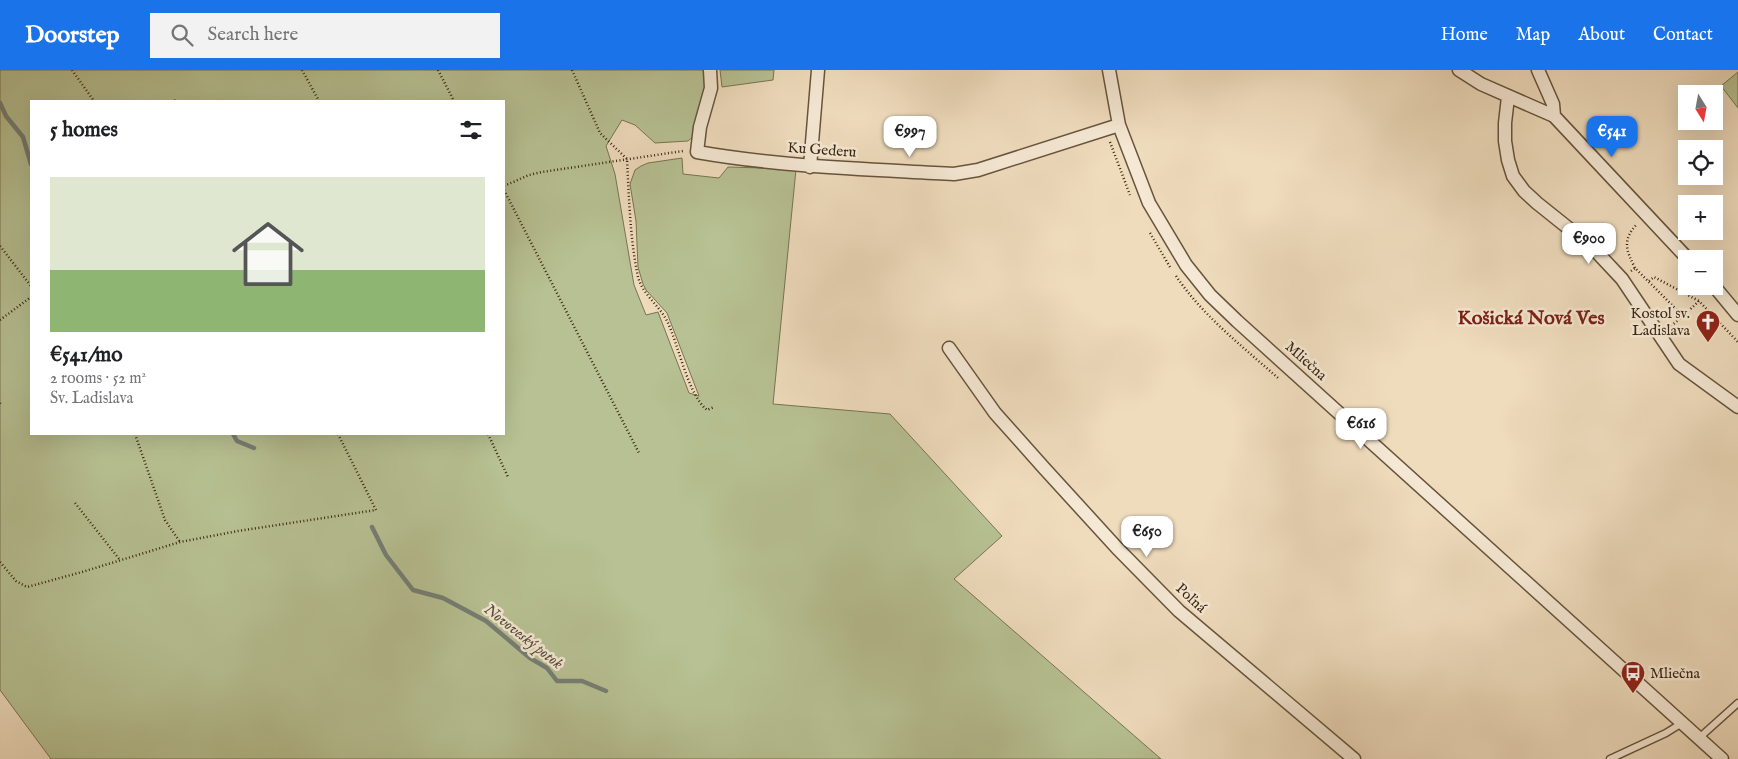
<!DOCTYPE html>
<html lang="en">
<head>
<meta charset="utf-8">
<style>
	:root { --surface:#fff; --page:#f2f2f2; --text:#202124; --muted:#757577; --accent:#1a73e8 }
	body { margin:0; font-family:"IM FELL English",serif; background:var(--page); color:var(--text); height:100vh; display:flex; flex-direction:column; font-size:19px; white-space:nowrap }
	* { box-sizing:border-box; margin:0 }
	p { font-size:16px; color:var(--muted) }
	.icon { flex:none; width:28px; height:28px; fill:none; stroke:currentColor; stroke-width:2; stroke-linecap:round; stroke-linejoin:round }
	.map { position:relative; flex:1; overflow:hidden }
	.side { position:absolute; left:30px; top:30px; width:475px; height:335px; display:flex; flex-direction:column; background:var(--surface); border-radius:0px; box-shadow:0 5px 20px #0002 }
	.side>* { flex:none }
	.needle { width:32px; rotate:169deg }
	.buttons { position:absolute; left:1678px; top:15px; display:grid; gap:10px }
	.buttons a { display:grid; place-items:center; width:45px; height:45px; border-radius:0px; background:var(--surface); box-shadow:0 5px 20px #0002; font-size:25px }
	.price { position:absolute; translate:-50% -42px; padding:0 11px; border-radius:10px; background:#fff; color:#222; font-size:16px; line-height:32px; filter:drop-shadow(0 1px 2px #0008) }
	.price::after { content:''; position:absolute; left:50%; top:30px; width:15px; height:11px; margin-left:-8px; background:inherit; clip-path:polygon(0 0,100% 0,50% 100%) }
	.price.active { background:var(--accent); color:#fff }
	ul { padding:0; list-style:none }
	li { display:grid; align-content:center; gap:10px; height:265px; padding:0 20px }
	li span { display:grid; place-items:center; height:155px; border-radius:0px; color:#555 }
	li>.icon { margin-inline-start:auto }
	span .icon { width:90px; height:90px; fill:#fffc; stroke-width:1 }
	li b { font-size:21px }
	h2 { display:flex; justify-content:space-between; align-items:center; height:60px; padding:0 20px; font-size:21px }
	header { display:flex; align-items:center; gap:30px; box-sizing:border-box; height:70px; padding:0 25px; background:var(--accent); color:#fff }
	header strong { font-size:24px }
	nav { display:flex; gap:28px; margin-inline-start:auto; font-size:18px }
	.search { width:350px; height:45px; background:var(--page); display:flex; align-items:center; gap:12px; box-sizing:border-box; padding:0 18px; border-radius:0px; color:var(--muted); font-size:19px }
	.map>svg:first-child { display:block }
	.green { fill:#b7c193; stroke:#787452; fill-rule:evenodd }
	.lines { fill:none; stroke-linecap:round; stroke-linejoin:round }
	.stream { stroke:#757f75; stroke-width:4.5 }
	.service-casing { stroke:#67543b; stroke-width:9 }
	.minor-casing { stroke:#67543b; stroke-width:15 }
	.path { stroke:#3a2610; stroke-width:2.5; stroke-dasharray:1 2.5; stroke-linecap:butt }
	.service { stroke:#f5e8d4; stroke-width:6 }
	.minor { stroke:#f5e8d4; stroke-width:12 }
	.labels { text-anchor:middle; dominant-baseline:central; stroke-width:5; stroke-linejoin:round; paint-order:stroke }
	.street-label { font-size:15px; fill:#3a2610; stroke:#f5e8d4 }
	.poi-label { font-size:15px; fill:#3a2610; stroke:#f5e8d4; text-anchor:end }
	.water-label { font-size:16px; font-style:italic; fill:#524b3a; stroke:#f5e8d4 }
	.district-label { font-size:20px; font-weight:bold; fill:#7a1f14; stroke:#f5e8d4 }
</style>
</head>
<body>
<header>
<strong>Doorstep</strong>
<div class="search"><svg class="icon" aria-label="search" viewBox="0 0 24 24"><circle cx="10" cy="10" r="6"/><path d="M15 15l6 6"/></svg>Search here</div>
<nav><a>Home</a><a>Map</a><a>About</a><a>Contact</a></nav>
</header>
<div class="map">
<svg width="1738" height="689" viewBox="0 0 1738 689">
	<rect width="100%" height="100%" fill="#efdcbd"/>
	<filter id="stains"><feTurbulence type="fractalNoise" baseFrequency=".004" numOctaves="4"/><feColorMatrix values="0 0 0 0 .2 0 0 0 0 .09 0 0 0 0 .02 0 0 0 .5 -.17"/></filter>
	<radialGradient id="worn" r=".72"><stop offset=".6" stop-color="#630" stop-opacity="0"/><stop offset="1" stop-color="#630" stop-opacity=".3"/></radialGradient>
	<path class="green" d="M 0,0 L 706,0 L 707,16 L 695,65 L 688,71 L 655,73 L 635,55 L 622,50 L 606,76 L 615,104 L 634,215 L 646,245 L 658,242 L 689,323 L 699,326 L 667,243 L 646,220 L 643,214 L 638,197 L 636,151 L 630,114 L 635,100 L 641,96 L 648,93 L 682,88 L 683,104 L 719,108 L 728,97 L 796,99 L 773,334 L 890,344 L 1002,466 L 954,509 L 1161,689 L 51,689 L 0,620 ZM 31,31 L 504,31 L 504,364 L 31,364 Z
		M 720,0 L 774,0 L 773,10 L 722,17 Z
		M 1738,2 L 1738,38 L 1721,16 Z"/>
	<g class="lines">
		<path class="stream" d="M 0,33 L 6,46 L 23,67 L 31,94
			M 233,364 L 237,371 L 254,378
			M 372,457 L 386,485 L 413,520 L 443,528 L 486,551 L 530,588 L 547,598 L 557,611 L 582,611 L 606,621"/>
		<defs>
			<path id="service" d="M 1699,668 L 1738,633
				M 1610,689 L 1666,663 L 1682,653"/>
			<path id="minor" d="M 710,0 L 711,18 L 700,57 L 697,82 C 783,97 868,99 954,104 L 978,100 L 1119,55
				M 1109,0 L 1119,55 L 1149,133 L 1186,195 L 1210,225 L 1237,251 L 1722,689
				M 1459,0 L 1481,14 L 1554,46 L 1688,189
				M 1538,0 L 1553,34 L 1554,46
				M 1508,27 L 1505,53 L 1505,71 L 1508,90 L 1513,106 L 1524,121 L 1537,133 L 1592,177 L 1622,209 L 1679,294 L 1738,337
				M 810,97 L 818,0
				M 1714,216 L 1738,245
				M 949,278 L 995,343 L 1044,398 L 1117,478 L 1179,541 L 1354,689"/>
		</defs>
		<use href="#service" class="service-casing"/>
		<use href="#minor" class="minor-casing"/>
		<path class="path" d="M 72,0 L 94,31
			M 302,0 L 319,31
			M 438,0 L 454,31
			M 572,0 L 600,63 L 627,89 C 629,128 630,169 638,207 C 643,225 659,235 667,251 C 679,275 687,323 707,340 L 714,337
			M 174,30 L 175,31
			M 1110,72 L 1130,125
			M 504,116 L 529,105 L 542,102 L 683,81
			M 504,120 L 639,383
			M 1150,163 L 1170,197
			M 0,176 L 31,216
			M 1635,198 C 1626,180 1622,170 1637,154
			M 1631,201 L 1635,198 L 1683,246 L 1670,257
			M 1176,206 C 1203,246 1242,276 1278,308
			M 1649,211 L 1654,207 L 1699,231
			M 1685,249 L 1683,246 L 1699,231 L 1738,272
			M 0,250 L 31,227
			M 0,333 L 1,335
			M 135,364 L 165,450 L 180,472
			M 488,364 L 508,407
			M 75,433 L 120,490
			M 0,492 L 16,511 L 27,517 L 82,502 L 180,472 L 238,461 L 376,440 L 338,364"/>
		<use href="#service" class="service"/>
		<use href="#minor" class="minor"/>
	</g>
	<defs>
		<symbol id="church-pin" viewBox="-11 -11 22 30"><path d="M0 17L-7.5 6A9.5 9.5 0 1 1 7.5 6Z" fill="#8f2418" stroke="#f5e8d4"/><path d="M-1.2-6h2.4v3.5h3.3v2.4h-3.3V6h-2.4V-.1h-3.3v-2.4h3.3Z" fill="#fff"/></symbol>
		<symbol id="bus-pin" viewBox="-11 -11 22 30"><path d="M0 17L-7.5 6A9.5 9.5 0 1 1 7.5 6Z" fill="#8f2418" stroke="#f5e8d4"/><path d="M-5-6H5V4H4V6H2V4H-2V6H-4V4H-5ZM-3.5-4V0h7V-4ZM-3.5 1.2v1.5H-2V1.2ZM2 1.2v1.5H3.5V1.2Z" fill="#fff"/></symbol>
	</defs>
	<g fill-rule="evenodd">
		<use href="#church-pin" x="1694" y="238" width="28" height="38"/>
		<use href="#bus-pin" x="1619" y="589" width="28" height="38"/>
	</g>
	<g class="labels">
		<g class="street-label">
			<text transform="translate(822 80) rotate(4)">Ku Gederu</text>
			<text transform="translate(1306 291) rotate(42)">Mliečna</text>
			<text transform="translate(1191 528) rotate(43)">Poľná</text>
		</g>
		<g class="poi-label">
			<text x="1690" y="243">Kostol sv.<tspan x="1690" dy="17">Ladislava</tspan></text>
			<text x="1650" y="603" text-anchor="start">Mliečna</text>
		</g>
		<g class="water-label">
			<text transform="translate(523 567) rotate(38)">Novoveský potok</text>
		</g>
		<g class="district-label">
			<text x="1531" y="248">Košická Nová Ves</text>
		</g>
	</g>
	<rect width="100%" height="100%" filter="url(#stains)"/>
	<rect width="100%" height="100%" fill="url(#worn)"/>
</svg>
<div class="buttons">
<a><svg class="needle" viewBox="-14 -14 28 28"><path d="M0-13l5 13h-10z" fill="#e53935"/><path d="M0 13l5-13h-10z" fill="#757577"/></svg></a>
<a><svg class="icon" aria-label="locate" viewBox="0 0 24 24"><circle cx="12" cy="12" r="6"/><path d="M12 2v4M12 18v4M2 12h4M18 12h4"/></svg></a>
<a>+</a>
<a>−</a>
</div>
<b class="price" style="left:910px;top:88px">€997</b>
<b class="price active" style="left:1612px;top:88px">€541</b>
<b class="price" style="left:1589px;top:195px">€900</b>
<b class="price" style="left:1361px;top:380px">€616</b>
<b class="price" style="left:1147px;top:488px">€650</b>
<section class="side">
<h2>5 homes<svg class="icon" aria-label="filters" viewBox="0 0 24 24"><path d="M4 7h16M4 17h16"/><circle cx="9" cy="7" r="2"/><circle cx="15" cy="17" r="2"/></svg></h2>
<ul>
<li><span style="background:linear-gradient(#dfe7d0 60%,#8fb573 0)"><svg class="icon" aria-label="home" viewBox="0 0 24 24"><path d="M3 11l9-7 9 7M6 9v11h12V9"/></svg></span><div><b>€541/mo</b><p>2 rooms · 52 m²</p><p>Sv. Ladislava</p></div></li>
</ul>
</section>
</div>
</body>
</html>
